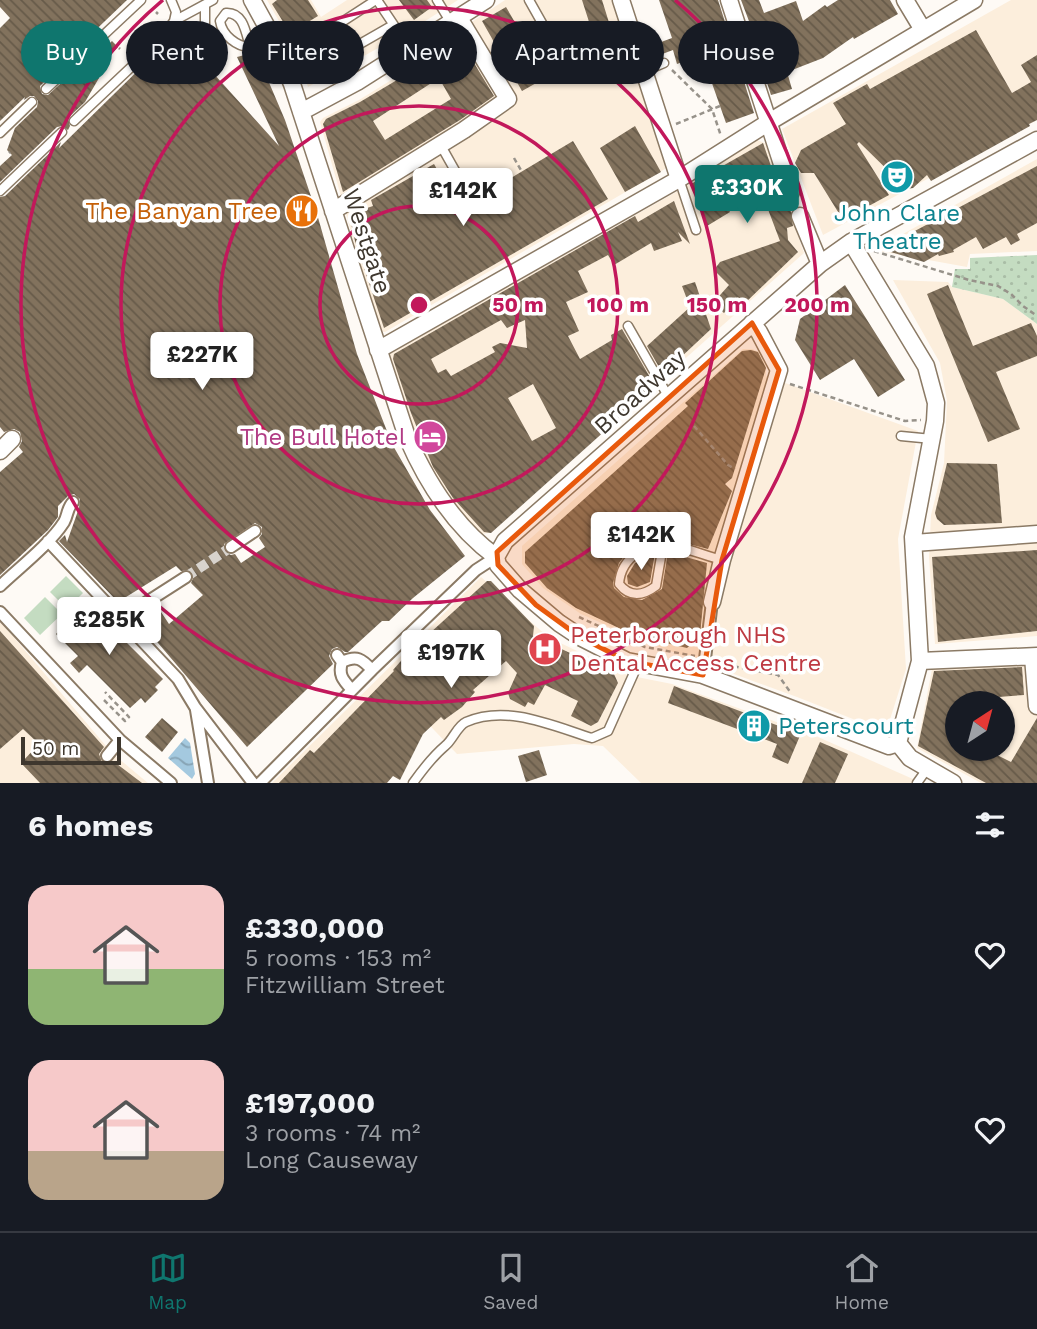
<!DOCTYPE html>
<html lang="en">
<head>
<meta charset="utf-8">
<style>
	:root { --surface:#171b24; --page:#242831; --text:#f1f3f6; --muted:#9ea1a6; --line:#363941; --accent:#0f766e }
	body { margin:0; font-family:"Work Sans",sans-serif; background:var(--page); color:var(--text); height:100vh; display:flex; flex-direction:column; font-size:26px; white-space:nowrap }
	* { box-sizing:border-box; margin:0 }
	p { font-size:23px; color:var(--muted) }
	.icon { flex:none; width:38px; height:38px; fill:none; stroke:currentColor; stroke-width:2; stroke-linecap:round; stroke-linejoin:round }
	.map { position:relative; height:783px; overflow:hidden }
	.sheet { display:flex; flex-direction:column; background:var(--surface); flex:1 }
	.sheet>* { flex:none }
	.guide { position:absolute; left:21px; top:21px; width:996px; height:63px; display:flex; gap:14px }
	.needle { width:46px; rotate:36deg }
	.tools { position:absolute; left:945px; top:691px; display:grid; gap:14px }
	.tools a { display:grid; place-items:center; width:70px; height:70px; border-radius:50%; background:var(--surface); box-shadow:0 2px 5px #0004; font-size:35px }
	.scale { position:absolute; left:21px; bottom:18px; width:100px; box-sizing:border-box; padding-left:7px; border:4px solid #3e372e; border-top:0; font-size:19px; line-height:24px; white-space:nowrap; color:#3e372e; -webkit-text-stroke:5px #fff; paint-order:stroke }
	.price { position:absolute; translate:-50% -60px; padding:0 16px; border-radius:7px; background:#fff; color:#222; font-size:23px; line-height:46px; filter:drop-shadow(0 2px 4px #0008) }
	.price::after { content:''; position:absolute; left:50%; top:42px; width:21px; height:16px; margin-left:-10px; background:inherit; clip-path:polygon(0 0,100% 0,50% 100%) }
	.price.active { background:var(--accent); color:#fff }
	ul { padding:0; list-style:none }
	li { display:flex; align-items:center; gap:21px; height:175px; padding:0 28px }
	li span { display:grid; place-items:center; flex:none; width:196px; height:140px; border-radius:21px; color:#555 }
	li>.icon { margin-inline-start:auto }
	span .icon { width:84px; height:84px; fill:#fffc; stroke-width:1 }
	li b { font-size:30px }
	h2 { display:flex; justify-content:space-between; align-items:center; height:84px; padding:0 28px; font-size:30px }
	.chip { padding:0 24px; border-radius:32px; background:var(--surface); box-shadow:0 2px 5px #0004; font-size:24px; line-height:63px }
	.chip.active { background:var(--accent); color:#fff }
	.tab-bar { display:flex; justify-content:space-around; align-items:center; height:98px; border-top:2px solid var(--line); background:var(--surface); font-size:19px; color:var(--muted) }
	.tab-bar a { display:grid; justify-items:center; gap:4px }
	.tab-bar .active { color:var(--accent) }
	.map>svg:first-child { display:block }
	.built { fill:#fceedc; fill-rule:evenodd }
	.grass { fill:#c4dcc1 }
	.park { fill:url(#park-dots) }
	.water { fill:url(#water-waves) }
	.building { fill:url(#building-back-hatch); fill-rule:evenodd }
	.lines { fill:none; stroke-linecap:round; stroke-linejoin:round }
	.pedestrian-tunnel { stroke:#d8d3cd; stroke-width:10; stroke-dasharray:10 5; stroke-linecap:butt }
	.service-casing { stroke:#8b7a65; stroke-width:11 }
	.pedestrian-casing { stroke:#8b7a65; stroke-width:14 }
	.minor-casing { stroke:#8b7a65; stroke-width:19 }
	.path { stroke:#97928a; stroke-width:2.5; stroke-dasharray:5 3.5; stroke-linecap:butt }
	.service { stroke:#fff; stroke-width:8 }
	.pedestrian { stroke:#fff; stroke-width:10 }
	.minor { stroke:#fff; stroke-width:16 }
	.service-bridge-casing { stroke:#8b7a65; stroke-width:11; stroke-linecap:butt }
	.service-bridge { stroke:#fff; stroke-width:8 }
	.marked { fill:#e8590c; fill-opacity:0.2; stroke:#e8590c; stroke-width:5; stroke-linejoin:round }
	.ring { fill:none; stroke:#c2185b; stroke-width:3.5 }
	.labels { text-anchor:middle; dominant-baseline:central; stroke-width:7; stroke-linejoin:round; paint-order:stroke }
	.food-label { font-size:24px; fill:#c56008; stroke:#fff; text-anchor:end }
	.culture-label { font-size:24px; fill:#0d838f; stroke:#fff }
	.street-label { font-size:24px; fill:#3e372e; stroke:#fff }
	.hotel-label { font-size:24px; fill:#b23c85; stroke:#fff; text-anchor:end }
	.health-label { font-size:24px; fill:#be3a42; stroke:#fff; text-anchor:start }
	.centre { fill:#c2185b; stroke:#fff; stroke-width:3.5 }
	.ring-label { font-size:21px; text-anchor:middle; font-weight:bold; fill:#c2185b; stroke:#fff; stroke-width:7; stroke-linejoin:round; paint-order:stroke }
</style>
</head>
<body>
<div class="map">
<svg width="1037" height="783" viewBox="0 0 1037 783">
	<defs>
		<pattern id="park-dots" width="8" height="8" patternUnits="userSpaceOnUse" patternTransform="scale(1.75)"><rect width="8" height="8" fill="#c4dcc1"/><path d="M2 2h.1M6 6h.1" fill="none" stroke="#a9bda6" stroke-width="1.8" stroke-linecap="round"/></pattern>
		<pattern id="water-waves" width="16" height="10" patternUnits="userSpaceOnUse" patternTransform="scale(1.75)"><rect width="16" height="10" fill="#a4c9df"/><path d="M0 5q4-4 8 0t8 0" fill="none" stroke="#87a4b5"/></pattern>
		<pattern id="building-back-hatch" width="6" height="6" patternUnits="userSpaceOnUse" patternTransform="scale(1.75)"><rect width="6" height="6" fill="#82725d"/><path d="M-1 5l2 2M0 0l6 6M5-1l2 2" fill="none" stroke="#665a49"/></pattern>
	</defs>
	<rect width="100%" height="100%" fill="#fefaf5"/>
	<path class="built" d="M 267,0 L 311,0 L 321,17 L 347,0 L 458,0 L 416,27 L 308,87 L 297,53 Z
		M 505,0 L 612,0 L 669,164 L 665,169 L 385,332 L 379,331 L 320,122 L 323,118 L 359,100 L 422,61 L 455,33 Z
		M 1011,0 L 1037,0 L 1037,120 L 823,235 L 782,129 Z
		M 755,139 L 767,144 L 804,253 L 489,533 L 480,534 L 449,499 L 426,461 L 387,358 L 391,353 L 678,191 Z
		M 1037,159 L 1037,251 L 970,254 L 967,267 L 879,251 L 878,248 Z
		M 893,280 L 948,282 L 952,287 L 1003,299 L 1037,324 L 1037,636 L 935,644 L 929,557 L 931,515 L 944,463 L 947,401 L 940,363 Z
		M 743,349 L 752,349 L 761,353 L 766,360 L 766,376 L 918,431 L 898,539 L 906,669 L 886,732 L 797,697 L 643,641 L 581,614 L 543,588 L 522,564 L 522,546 Z
		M 481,577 L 548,637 L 627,675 L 672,684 L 818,737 L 922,783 L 641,783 L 603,746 L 574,744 L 457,754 L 413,708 L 342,783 L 272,783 Z
		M 0,621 L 112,753 L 148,783 L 0,783 Z
		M 1037,662 L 1037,783 L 981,783 L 917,748 L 932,669 ZM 957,704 L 1003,704 L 1003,749 L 957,749 Z"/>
	<path class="grass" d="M 66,576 L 83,593 L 67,609 L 50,592 Z
		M 45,597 L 62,614 L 40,635 L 24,618 Z"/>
	<path class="park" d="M 1037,255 L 1037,324 L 1003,299 L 952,287 L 955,269 L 970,269 L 970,258 Z"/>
	<path class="water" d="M 185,738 L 190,743 L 195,774 L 192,779 L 168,758 Z"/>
	<path class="building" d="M 0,0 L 127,0 L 60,64 L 61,66 L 40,86 L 42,94 L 48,95 L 70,75 L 73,78 L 112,41 L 118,47 L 93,73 L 99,78 L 85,102 L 68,118 L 70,126 L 68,130 L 63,126 L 57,127 L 0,182 L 0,166 L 12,155 L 7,150 L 15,128 L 37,107 L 38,101 L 34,96 L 30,96 L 24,100 L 25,97 L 0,121 L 0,28 L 10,18 L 0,7 Z
		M 277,0 L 308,0 L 318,16 L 290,33 L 272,4 Z
		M 399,0 L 427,0 L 432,7 L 414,20 Z
		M 582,0 L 602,0 L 620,58 L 586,69 L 572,34 L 591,28 Z
		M 659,0 L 718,0 L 754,113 L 726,123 L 702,55 L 677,64 L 673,50 L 657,56 L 653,45 L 672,38 Z
		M 741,0 L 759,0 L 764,13 L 796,1 L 803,21 L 825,5 L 827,7 L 838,0 L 890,0 L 898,14 L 854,39 L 853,37 L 823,58 L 787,72 L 792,89 L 771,95 L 755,46 L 758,45 Z
		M 506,7 L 547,77 L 522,91 L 482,21 Z
		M 976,30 L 1012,93 L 1031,82 L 1021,65 L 1037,55 L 1037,120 L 1029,124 L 1030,126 L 931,181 L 927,175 L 913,188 L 907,189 L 859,142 L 857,144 L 889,195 L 843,220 L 814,173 L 801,173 L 795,163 L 801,150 L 846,124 L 833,103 L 867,84 L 870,89 Z
		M 457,35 L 494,96 L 460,120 L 343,192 L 323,124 L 326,119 L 360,102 L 429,61 ZM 439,78 L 451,99 L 385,140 L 373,121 Z
		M 166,43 L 172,49 L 171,55 L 175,60 L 182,59 L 185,62 L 195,53 L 279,146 L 237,57 L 256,52 L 285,120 L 317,214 L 357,354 L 392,444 L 430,510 L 465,556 L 413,598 L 389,621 L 382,621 L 348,652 L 345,652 L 337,647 L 332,649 L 329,656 L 333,664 L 247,747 L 152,636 L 142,619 L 159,609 L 169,624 L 203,595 L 191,583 L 194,576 L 190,570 L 181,571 L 176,566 L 118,602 L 59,541 L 65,535 L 67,542 L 79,508 L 80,499 L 74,494 L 68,496 L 58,506 L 58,517 L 48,530 L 0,575 L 0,472 L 23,452 L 19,447 L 22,441 L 20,432 L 14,429 L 4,432 L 0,427 L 0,197 L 5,196 L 61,142 L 59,148 ZM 255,523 L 262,527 L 262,534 L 259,538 L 265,547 L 241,563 L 235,554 L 231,555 L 225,552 L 224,544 Z
		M 635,126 L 661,172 L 625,192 L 600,148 Z
		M 573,141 L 608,199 L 384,328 L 355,241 L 349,214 L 373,206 L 371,200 L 434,164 L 455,200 L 485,183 L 491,190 Z
		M 763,143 L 781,195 L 787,201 L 791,212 L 793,226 L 787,228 L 788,240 L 798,252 L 744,304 L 738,297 L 724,313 L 713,303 L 729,285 L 714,270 L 720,262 L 780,241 L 755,175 L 721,195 L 730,212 L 707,226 L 691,184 Z
		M 1037,166 L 1037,223 L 1017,234 L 1020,240 L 1011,245 L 1006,237 L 983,249 L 976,237 L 953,250 L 954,252 L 939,256 L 938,254 L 924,262 L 881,249 Z
		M 674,201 L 690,244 L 678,232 L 682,241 L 654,251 L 651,243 L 614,265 L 608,255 L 578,271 L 588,292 L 566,302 L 579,331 L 568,336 L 580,359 L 612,340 L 611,335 L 622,329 L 655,386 L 491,533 L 484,532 L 453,498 L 433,467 L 411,413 L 393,359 L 394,354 L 635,216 L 638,222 ZM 501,320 L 507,328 L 525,320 L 527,348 L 500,343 L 492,347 L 495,352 L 451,376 L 446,369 L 438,373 L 431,359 ZM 533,384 L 556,428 L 532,441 L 508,398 Z
		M 695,282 L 711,329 L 663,374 L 647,346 L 690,307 L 682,286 Z
		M 845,285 L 905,380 L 878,397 L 854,359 L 820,380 L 795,340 L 800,319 Z
		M 948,285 L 973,346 L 1031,323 L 1037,336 L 1037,356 L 996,372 L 1020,429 L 988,442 L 927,294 Z
		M 751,350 L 758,352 L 766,368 L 732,478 L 725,484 L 732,491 L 708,549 L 669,539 L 661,522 L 654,519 L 649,525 L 655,539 L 642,543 L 626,554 L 619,563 L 613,583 L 614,588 L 624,597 L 642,600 L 662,589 L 668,552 L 707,563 L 700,635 L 687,648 L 636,636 L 576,608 L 547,588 L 525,563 L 525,552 L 688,406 L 685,403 L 742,351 Z
		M 947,463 L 997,464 L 1002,523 L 944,525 L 937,519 L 935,513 Z
		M 1037,550 L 1037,631 L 938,642 L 932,557 Z
		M 655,553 L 650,582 L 637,587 L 628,584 L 627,576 L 635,563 Z
		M 487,581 L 491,581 L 534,626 L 533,636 L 540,643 L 549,643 L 614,674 L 618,683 L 598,722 L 591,726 L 571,716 L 578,701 L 545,685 L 534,705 L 528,702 L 525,707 L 510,699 L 508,693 L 517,673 L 506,661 L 473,690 L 475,692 L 462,707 L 444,720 L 441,717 L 423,734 L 400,780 L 393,776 L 387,783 L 279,783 L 310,750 L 314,753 L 394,671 L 393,670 L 407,654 Z
		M 87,603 L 163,679 L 155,687 L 158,690 L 145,703 L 141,698 L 130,708 L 87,665 L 79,673 L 70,663 L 78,656 L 56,634 Z
		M 0,631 L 104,747 L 99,754 L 102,762 L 106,764 L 113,761 L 142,783 L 40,783 L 21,763 L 39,744 L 23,729 L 0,749 Z
		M 1022,667 L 1024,695 L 959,700 L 953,732 L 957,734 L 957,749 L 985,749 L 1011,762 L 1037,718 L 1037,783 L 986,783 L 918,746 L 934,671 Z
		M 674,686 L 784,728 L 786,724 L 802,731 L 788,764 L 772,757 L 777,744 L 668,703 Z
		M 162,718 L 178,732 L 162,752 L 145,737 Z
		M 820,742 L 848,754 L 835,783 L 802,783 Z
		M 539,750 L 547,775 L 526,782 L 518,756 Z"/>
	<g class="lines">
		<path class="pedestrian-tunnel" d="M 186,577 L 231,547"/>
		<defs>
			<path id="service" d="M 377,0 L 410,49
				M 437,0 L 451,23
				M 529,0 L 551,39
				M 226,13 C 244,12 246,34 250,47 C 237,47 222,35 220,21 Z
				M 174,21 L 213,0
				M 311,42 L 376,0
				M 250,47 L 273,38
				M 177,54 L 205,24 L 205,5
				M 325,64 L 393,25
				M 645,71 L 664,63
				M 46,89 L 141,0
				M 74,121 L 162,38 L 174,21 L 176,12 L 171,0
				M 0,133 L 32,102
				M 440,144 L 462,183
				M 679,179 L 696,230
				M 0,191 L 62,132
				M 628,326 L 668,396
				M 901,436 L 932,439
				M 656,525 L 662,537
				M 662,551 L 656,586 C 643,596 630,598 619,584 C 621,557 647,541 674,546 C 690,549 706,556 722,560
				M 413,783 C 423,769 432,757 445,746 C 453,740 457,726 466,722 C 507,704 553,726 592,738 L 608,731 L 638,664
				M 917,783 L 927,769"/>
			<path id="pedestrian" d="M 48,541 L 178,679 L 195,707 L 253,783
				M 231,547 L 255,531
				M 0,586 C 19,568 50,544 64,522 C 68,515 67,508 73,502
				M 0,612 L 120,740 L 171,783
				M 122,618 L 186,577
				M 337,655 L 342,662 C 357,655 362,659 372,670
				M 342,662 C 338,675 343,680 352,690
				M 703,675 L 712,602
				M 196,710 L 208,783
				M 107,756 L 120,740
				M 260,783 L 372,670 L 476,570 L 496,557"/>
			<path id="minor" d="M 252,0 L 273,38 L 292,84 L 407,437 C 427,483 455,527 496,557
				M 621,0 L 679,179
				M 729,0 L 791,192
				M 905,0 L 923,30
				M 301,112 L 357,82 L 486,0
				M 333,211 L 464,130 L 508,99 L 459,18
				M 800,216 L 820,264
				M 851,242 L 926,366 L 936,403 L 935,421 L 913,537 L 920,661 L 898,743
				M 378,350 L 679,179 L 769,122 L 974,0
				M 0,451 L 12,439
				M 914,543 L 1037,534
				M 496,557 L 505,541 L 820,264 L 851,242 L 1037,140
				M 496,557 L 498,565 L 520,590 L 559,623 L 580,637 L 627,661 L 703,675 L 889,746 L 898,743
				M 712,602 L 722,560 L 779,370 L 759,332 L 752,323
				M 1033,657 L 1037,706
				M 920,661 L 1037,656
				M 898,743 L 910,758 L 953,783"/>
		</defs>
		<use href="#service" class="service-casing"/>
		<use href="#pedestrian" class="pedestrian-casing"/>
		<use href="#minor" class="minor-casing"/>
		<path class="path" d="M 156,12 L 158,14
			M 144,24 L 145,26
			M 131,36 L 132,38
			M 119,48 L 120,49
			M 107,59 L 108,60
			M 672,70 L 712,109 L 721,136
			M 95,76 L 97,74
			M 676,124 L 720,106
			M 9,153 L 10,152
			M 514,158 L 522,172
			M 874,251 L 969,280 L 998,286 L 1011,294 L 1023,306 L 1037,316
			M 790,384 L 905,421 L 921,420
			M 694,426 L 728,465 L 735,469
			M 579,617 L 645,647 L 695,656
			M 717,663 L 778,675 L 791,693
			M 104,700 L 125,721 L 129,717 L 105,692"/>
		<use href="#service" class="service"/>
		<use href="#pedestrian" class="pedestrian"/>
		<use href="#minor" class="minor"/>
		<defs>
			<path id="service-bridge" d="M 662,551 L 662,537"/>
		</defs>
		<use href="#service-bridge" class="service-bridge-casing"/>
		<use href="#service-bridge" class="service-bridge"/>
	</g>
	<path class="marked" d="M 752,323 L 779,370 L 722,560 L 703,675 L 627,661 L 580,637 L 536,605 L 498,565 L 497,552 Z"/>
	<g class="ring">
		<circle cx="419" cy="305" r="99"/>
		<circle cx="419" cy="305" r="199"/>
		<circle cx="419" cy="305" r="298"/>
		<path d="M675 0A398 398 0 1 1 163 0"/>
	</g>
	<defs>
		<symbol id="theatre-disc" viewBox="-11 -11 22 22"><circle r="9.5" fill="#0f9aa8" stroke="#fff"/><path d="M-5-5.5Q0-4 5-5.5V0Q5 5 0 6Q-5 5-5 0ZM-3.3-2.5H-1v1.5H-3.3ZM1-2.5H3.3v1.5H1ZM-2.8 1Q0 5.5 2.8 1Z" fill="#fff"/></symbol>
		<symbol id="restaurant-disc" viewBox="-11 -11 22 22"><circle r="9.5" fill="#e8710a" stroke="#fff"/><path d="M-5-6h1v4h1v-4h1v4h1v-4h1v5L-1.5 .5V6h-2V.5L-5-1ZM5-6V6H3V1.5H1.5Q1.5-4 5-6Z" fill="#fff"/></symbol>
		<symbol id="hotel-disc" viewBox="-11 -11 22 22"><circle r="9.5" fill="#d1479c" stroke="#fff"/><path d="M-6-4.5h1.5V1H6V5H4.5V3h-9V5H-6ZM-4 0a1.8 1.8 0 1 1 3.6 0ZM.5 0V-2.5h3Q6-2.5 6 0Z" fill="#fff"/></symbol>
		<symbol id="hospital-disc" viewBox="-11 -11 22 22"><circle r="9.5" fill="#e0444e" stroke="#fff"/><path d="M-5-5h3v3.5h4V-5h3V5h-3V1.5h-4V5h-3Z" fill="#fff"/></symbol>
		<symbol id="building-disc" viewBox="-11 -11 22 22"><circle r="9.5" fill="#0f9aa8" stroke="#fff"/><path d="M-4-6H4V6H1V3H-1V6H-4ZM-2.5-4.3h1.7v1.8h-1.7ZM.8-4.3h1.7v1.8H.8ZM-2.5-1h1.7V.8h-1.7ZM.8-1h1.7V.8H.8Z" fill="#fff"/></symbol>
	</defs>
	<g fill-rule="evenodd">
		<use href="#theatre-disc" x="878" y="158" width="38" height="38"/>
		<use href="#restaurant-disc" x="283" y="192" width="38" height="38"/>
		<use href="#hotel-disc" x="411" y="418" width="38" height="38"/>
		<use href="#hospital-disc" x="526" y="630" width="38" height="38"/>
		<use href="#building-disc" x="735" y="707" width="38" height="38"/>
	</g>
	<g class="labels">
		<g class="food-label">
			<text x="278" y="211">The Banyan Tree</text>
		</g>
		<g class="culture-label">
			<text x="897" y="213">John Clare<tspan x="897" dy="28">Theatre</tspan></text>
			<text x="778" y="726" text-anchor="start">Peterscourt</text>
		</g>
		<g class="street-label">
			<text transform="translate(367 241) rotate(72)">Westgate</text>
			<text transform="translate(640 392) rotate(-42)">Broadway</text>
		</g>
		<g class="hotel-label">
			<text x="406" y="437">The Bull Hotel</text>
		</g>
		<g class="health-label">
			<text x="570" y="635">Peterborough NHS<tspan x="570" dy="28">Dental Access Centre</tspan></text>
		</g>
	</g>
	<circle cx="419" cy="305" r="10" class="centre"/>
	<g class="ring-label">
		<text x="518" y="312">50 m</text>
		<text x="618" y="312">100 m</text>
		<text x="717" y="312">150 m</text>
		<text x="817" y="312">200 m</text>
	</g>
</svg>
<div class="tools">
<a><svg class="needle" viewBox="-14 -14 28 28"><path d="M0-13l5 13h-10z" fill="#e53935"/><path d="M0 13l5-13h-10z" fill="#9ea1a6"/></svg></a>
</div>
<div class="scale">50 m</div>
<b class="price active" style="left:747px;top:225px">£330K</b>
<b class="price" style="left:463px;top:228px">£142K</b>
<b class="price" style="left:202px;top:392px">£227K</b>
<b class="price" style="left:641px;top:572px">£142K</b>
<b class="price" style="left:109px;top:657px">£285K</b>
<b class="price" style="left:451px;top:690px">£197K</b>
<div class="guide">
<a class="chip active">Buy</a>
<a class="chip">Rent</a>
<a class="chip">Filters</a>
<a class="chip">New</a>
<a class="chip">Apartment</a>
<a class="chip">House</a>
</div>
</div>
<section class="sheet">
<h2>6 homes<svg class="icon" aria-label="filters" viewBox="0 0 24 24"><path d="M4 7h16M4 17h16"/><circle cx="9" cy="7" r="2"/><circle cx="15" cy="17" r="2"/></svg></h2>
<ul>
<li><span style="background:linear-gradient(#f6c9c9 60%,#8fb573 0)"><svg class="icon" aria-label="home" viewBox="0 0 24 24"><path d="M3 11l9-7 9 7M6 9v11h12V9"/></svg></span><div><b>£330,000</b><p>5 rooms · 153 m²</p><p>Fitzwilliam Street</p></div><svg class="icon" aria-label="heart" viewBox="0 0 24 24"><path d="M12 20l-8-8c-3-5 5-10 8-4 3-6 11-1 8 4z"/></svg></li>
<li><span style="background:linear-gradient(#f6c9c9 65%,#b9a48a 0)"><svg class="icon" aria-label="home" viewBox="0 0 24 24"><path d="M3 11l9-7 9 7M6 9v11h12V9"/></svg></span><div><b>£197,000</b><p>3 rooms · 74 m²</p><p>Long Causeway</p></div><svg class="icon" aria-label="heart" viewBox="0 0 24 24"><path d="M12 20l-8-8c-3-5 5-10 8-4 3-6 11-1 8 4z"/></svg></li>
</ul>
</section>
<nav class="tab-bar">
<a class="active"><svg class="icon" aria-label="map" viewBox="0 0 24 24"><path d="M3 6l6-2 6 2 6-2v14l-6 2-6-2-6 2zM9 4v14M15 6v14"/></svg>Map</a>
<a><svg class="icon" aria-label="saved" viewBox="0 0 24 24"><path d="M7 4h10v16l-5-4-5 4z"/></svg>Saved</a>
<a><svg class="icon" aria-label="home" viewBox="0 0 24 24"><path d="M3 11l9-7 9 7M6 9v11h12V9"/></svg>Home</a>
</nav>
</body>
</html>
